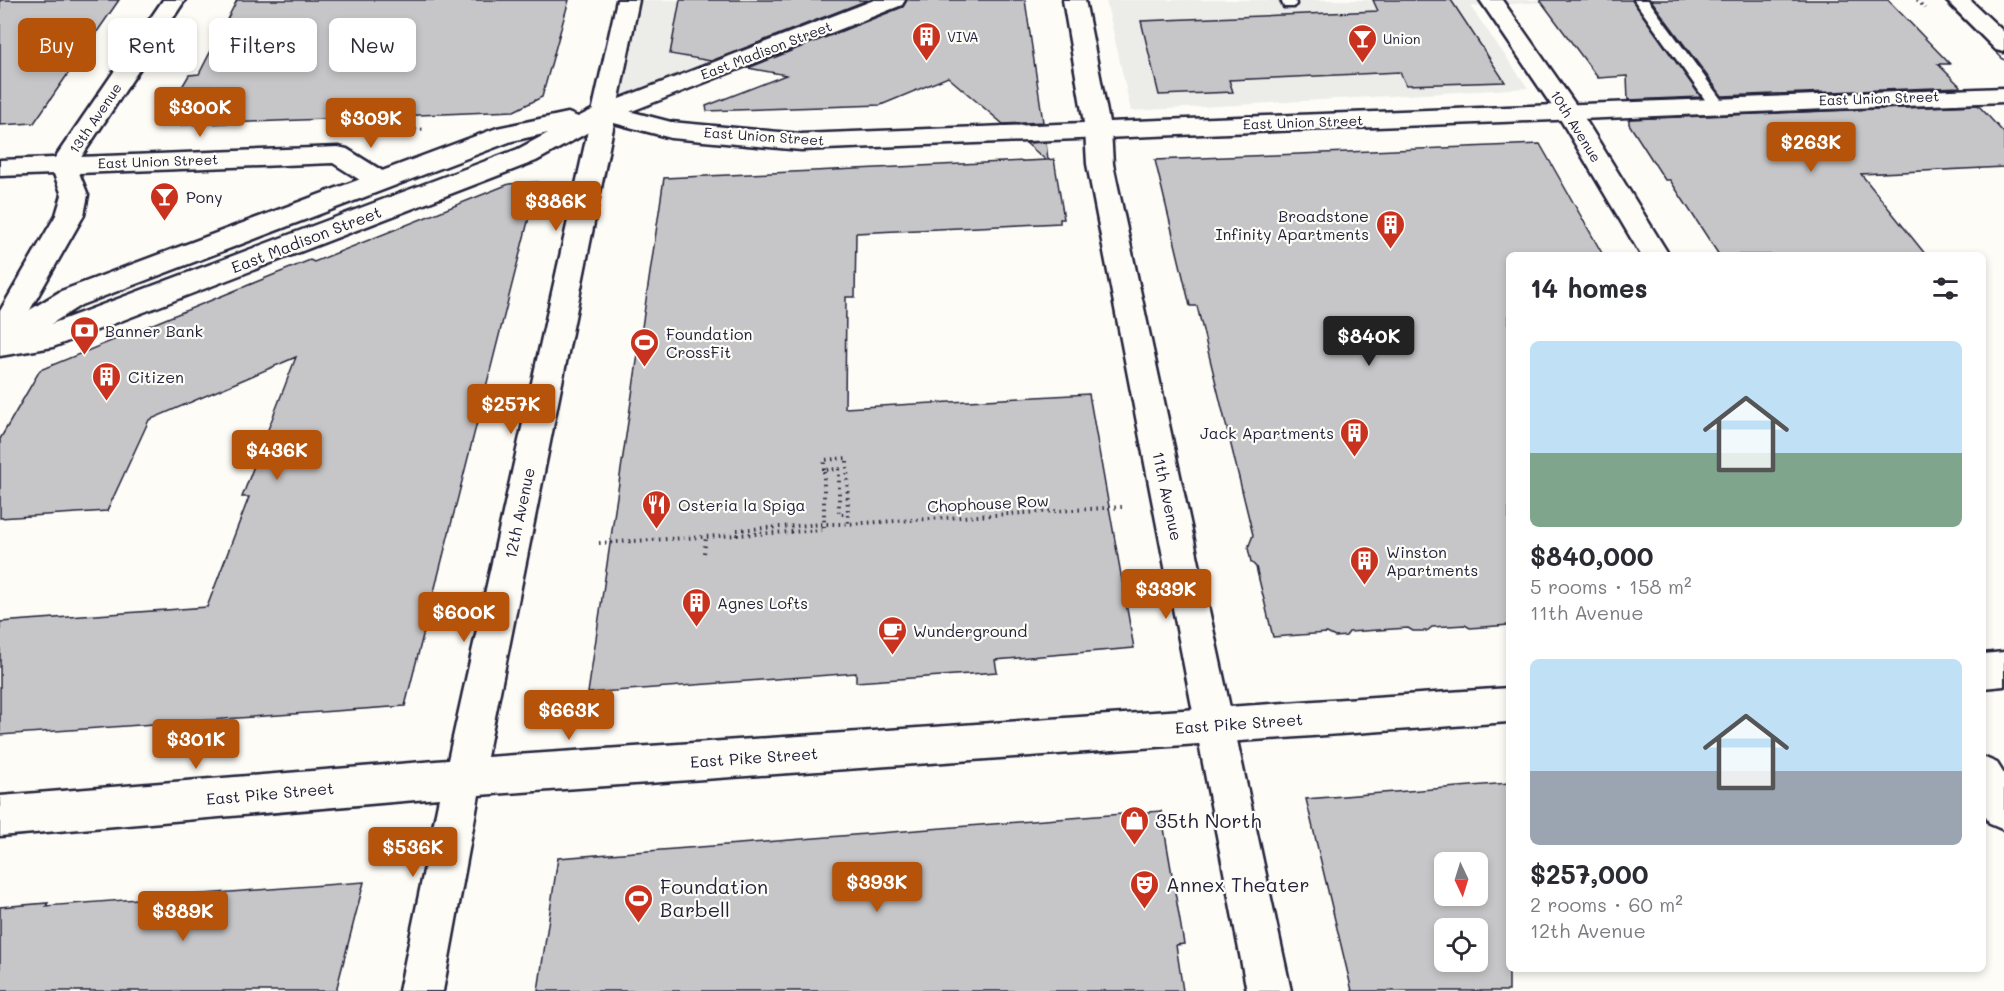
<!DOCTYPE html>
<html lang="en">
<head>
<meta charset="utf-8">
<style>
	:root { --surface:#fff; --page:#f2f2f3; --text:#2b2b33; --muted:#7c7c81; --accent:#b45309 }
	body { margin:0; font-family:Mali,sans-serif; background:var(--page); color:var(--text); height:100vh; display:flex; flex-direction:column; font-size:22px; white-space:nowrap }
	* { box-sizing:border-box; margin:0 }
	p { font-size:20px; color:var(--muted) }
	.icon { flex:none; width:33px; height:33px; fill:none; stroke:currentColor; stroke-width:2; stroke-linecap:round; stroke-linejoin:round }
	.map { position:relative; flex:1; overflow:hidden }
	.panel { position:absolute; left:1506px; top:252px; width:480px; height:720px; display:flex; flex-direction:column; background:var(--surface); border-radius:9px; box-shadow:0 3px 9px #0003 }
	.panel>* { flex:none }
	.banner { position:absolute; left:18px; top:18px; width:570px; height:54px; display:flex; gap:12px }
	.needle { width:39px; rotate:176deg }
	.fabs { position:absolute; left:1434px; top:852px; display:grid; gap:12px }
	.fabs a { display:grid; place-items:center; width:54px; height:54px; border-radius:9px; background:var(--surface); box-shadow:0 3px 9px #0003; font-size:30px }
	.price { position:absolute; translate:-50% -51px; padding:0 14px; border-radius:6px; background:var(--accent); color:#fff; font-size:20px; line-height:39px; filter:drop-shadow(0 2px 3px #0008) }
	.price::after { content:''; position:absolute; left:50%; top:36px; width:18px; height:14px; margin-left:-9px; background:inherit; clip-path:polygon(0 0,100% 0,50% 100%) }
	.price.active { background:#222; color:#fff }
	ul { padding:0; list-style:none }
	li { display:grid; align-content:center; gap:12px; height:318px; padding:0 24px }
	li span { display:grid; place-items:center; height:186px; border-radius:9px; color:#555 }
	li>.icon { margin-inline-start:auto }
	span .icon { width:108px; height:108px; fill:#fffc; stroke-width:1 }
	li b { font-size:26px }
	h2 { display:flex; justify-content:space-between; align-items:center; height:72px; padding:0 24px; font-size:26px }
	.pill { padding:0 21px; border-radius:9px; background:var(--surface); box-shadow:0 3px 9px #0003; font-size:21px; line-height:54px }
	.pill.active { background:var(--accent); color:#fff }
	.map>svg:first-child { display:block }
	.built { fill:#ecece9 }
	.building { fill:#c6c6c8; stroke:#22223b; stroke-width:1.5; fill-rule:evenodd }
	.lines { fill:none; stroke-linecap:round; stroke-linejoin:round }
	.lane-casing { stroke:#22223b; stroke-width:5 }
	.street-casing { stroke:#22223b; stroke-width:5 }
	.secondary-casing { stroke:#22223b; stroke-width:5 }
	.primary-casing { stroke:#22223b; stroke-width:5 }
	.path-far1 { stroke:#22223b; stroke-width:3; stroke-dasharray:1.5 4; stroke-linecap:butt }
	.path { stroke:#22223b; stroke-width:4; stroke-dasharray:1.5 4.5; stroke-linecap:butt }
	.lane { fill:#fdfcf7; fill-rule:evenodd }
	.street { fill:#fdfcf7; fill-rule:evenodd }
	.secondary { fill:#fdfcf7; fill-rule:evenodd }
	.primary { fill:#fdfcf7; fill-rule:evenodd }
	.tram { stroke:#22223b; stroke-width:1.5 }
	.labels { text-anchor:middle; dominant-baseline:central; stroke-width:4.5; stroke-linejoin:round; paint-order:stroke }
	.far-poi-label { font-size:14px; fill:#22223b; stroke:#fdfcf7; text-anchor:start }
	.far-street-label { font-size:14px; fill:#22223b; stroke:#fdfcf7 }
	.poi-label { font-size:16px; fill:#22223b; stroke:#fdfcf7; text-anchor:start }
	.street-label { font-size:16px; fill:#22223b; stroke:#fdfcf7 }
	.near-poi-label { font-size:20px; fill:#22223b; stroke:#fdfcf7; text-anchor:start }
</style>
</head>
<body>
<div class="map">
<svg width="2004" height="991" viewBox="0 0 2004 991">
	<rect width="100%" height="100%" fill="#fdfcf7"/>
	<filter id="ink" filterUnits="userSpaceOnUse"><feTurbulence type="fractalNoise" baseFrequency=".0167" numOctaves="2"/><feDisplacementMap in="SourceGraphic" scale="12" xChannelSelector="R" yChannelSelector="G"/><feConvolveMatrix kernelMatrix="1 2 1 2 8 2 1 2 1" color-interpolation-filters="sRGB"/></filter>
	<g filter="url(#ink)">
		<path class="built" d="M 628,0 L 894,0 L 605,113 Z
			M 1106,0 L 1585,0 L 1470,6 L 1528,88 L 1131,111 Z"/>
		<path class="building" d="M 0,0 L 119,0 L 34,123 L 0,125 Z
			M 237,0 L 569,0 L 542,97 L 514,111 L 159,126 L 189,75 L 199,74 Z
			M 680,0 L 868,0 L 711,61 L 670,54 Z
			M 907,0 L 1025,0 L 1043,122 L 1003,124 L 948,77 L 881,105 L 707,111 L 706,106 L 786,75 L 748,68 L 903,7 Z
			M 1373,0 L 1451,0 L 1505,82 L 1406,85 L 1400,72 L 1229,80 L 1233,92 L 1159,95 L 1141,21 L 1378,11 Z
			M 1540,0 L 1632,0 L 1701,97 L 1628,100 L 1627,76 L 1598,78 Z
			M 1651,0 L 1888,0 L 1950,64 L 1938,64 L 1961,87 L 1722,96 Z
			M 1978,105 L 2004,133 L 2004,167 L 1861,174 L 1926,255 L 1719,255 L 1670,180 L 1665,180 L 1629,124 L 1629,119 Z
			M 1046,142 L 1048,160 L 1054,159 L 1064,219 L 1060,219 L 1060,223 L 856,233 L 855,297 L 846,297 L 845,408 L 1089,394 L 1134,648 L 995,660 L 997,672 L 856,682 L 856,673 L 588,693 L 664,178 L 1046,160 L 1026,143 Z
			M 1540,144 L 1603,255 L 1509,255 L 1509,625 L 1470,628 L 1465,625 L 1432,627 L 1427,631 L 1413,631 L 1408,628 L 1349,632 L 1346,636 L 1335,637 L 1327,633 L 1273,637 L 1256,567 L 1251,562 L 1248,548 L 1253,535 L 1197,306 L 1190,306 L 1155,160 Z
			M 538,182 L 405,706 L 0,735 L 0,622 L 207,607 L 249,497 L 242,497 L 296,357 L 149,420 L 107,511 L 0,518 L 0,439 L 40,370 L 310,260 L 314,262 L 509,184 Z
			M 1509,783 L 1509,991 L 1352,991 L 1306,799 ZM 1444,862 L 1478,862 L 1478,896 L 1444,896 ZM 1444,928 L 1478,928 L 1478,962 L 1444,962 Z
			M 1161,811 L 1184,944 L 1176,945 L 1183,991 L 538,991 L 558,858 Z
			M 364,882 L 336,991 L 0,991 L 0,907 L 48,903 L 46,906 Z"/>
		<g class="lines">
			<defs>
				<path id="lane" d="M 1281,0 L 1295,0 L 1296,4 L 1294,7 L 1284,7 Z
					M 1634,0 L 1648,0 L 1723,102 L 1725,105 L 1723,108 L 1711,108 Z"/>
				<path id="street" d="M 163,0 L 185,0 L 72,171 L 63,173 L 54,171 L 50,165 Z
					M 1480,0 L 1502,0 L 1580,111 L 1669,255 L 1641,255 L 1556,112 Z
					M 1098,122 L 1107,124 L 1111,130 L 1113,164 L 1291,991 L 1247,991 L 1087,164 L 1085,130 L 1089,124 Z
					M 1983,757 L 1997,763 L 2004,774 L 2004,830 L 1990,824 L 1983,812 Z"/>
				<path id="secondary" d="M 617,0 L 639,0 L 617,108 L 671,122 L 801,134 L 1084,123 L 1063,0 L 1085,0 L 1109,122 L 2004,88 L 2004,102 L 801,150 L 671,138 L 614,123 L 487,757 L 1509,688 L 1509,722 L 479,795 L 443,991 L 399,991 L 439,798 L 0,836 L 0,796 L 448,760 Z
					M 1946,0 L 1970,0 L 2004,32 L 2004,52 L 1996,50 Z
					M 338,147 L 347,149 L 389,175 L 393,181 L 389,187 L 380,190 L 371,187 L 333,163 L 79,173 L 88,195 L 84,215 L 10,345 L 0,348 L 0,311 L 56,215 L 62,195 L 54,174 L 0,176 L 0,160 Z
					M 2004,652 L 2004,686 L 1983,688 L 1983,654 Z"/>
				<path id="primary" d="M 874,0 L 905,0 L 902,5 L 614,118 L 536,161 L 53,347 L 0,356 L 0,328 L 61,291 L 497,128 L 568,113 L 578,117 L 596,108 ZM 548,133 L 518,149 L 51,324 L 81,305 L 512,141 Z"/>
			</defs>
			<use href="#lane" class="lane-casing"/>
			<use href="#street" class="street-casing"/>
			<use href="#secondary" class="secondary-casing"/>
			<use href="#primary" class="primary-casing"/>
			<path class="path-far1" d="M 1917,0 L 1925,8
				M 366,132 L 424,129"/>
			<path class="path" d="M 824,470 L 824,460 L 847,458 L 848,524 L 1122,507
				M 737,536 L 737,530 L 824,524 L 824,470 L 839,469 L 839,514 L 847,514
				M 599,543 L 824,530 L 824,524 L 848,524
				M 704,553 L 706,537"/>
			<use href="#lane" class="lane"/>
			<use href="#street" class="street"/>
			<use href="#secondary" class="secondary"/>
			<use href="#primary" class="primary"/>
			<path class="tram" d="M 1943,0 L 2004,60
				M 1972,0 L 2004,30"/>
		</g>
	</g>
	<defs>
		<symbol id="building-pin" viewBox="-11 -11 22 30"><path d="M0 17L-7.5 6A9.5 9.5 0 1 1 7.5 6Z" fill="#c8321e" stroke="#fdfcf7"/><path d="M-4-6H4V6H1V3H-1V6H-4ZM-2.5-4.3h1.7v1.8h-1.7ZM.8-4.3h1.7v1.8H.8ZM-2.5-1h1.7V.8h-1.7ZM.8-1h1.7V.8H.8Z" fill="#fff"/></symbol>
		<symbol id="bar-pin" viewBox="-11 -11 22 30"><path d="M0 17L-7.5 6A9.5 9.5 0 1 1 7.5 6Z" fill="#c8321e" stroke="#fdfcf7"/><path d="M-6-5H6L.8 .8V4.5H3.5V6h-7V4.5H-.8V.8Z" fill="#fff"/></symbol>
		<symbol id="bank-pin" viewBox="-11 -11 22 30"><path d="M0 17L-7.5 6A9.5 9.5 0 1 1 7.5 6Z" fill="#c8321e" stroke="#fdfcf7"/><path d="M-6-4H6V4H-6ZM0-2.3a2.3 2.3 0 1 0 0 4.6a2.3 2.3 0 1 0 0-4.6Z" fill="#fff"/></symbol>
		<symbol id="stadium-pin" viewBox="-11 -11 22 30"><path d="M0 17L-7.5 6A9.5 9.5 0 1 1 7.5 6Z" fill="#c8321e" stroke="#fdfcf7"/><path d="M0-5a6.5 5 0 1 0 0 10a6.5 5 0 1 0 0-10ZM-3.5-1.8h7v3.6h-7Z" fill="#fff"/></symbol>
		<symbol id="restaurant-pin" viewBox="-11 -11 22 30"><path d="M0 17L-7.5 6A9.5 9.5 0 1 1 7.5 6Z" fill="#c8321e" stroke="#fdfcf7"/><path d="M-5-6h1v4h1v-4h1v4h1v-4h1v5L-1.5 .5V6h-2V.5L-5-1ZM5-6V6H3V1.5H1.5Q1.5-4 5-6Z" fill="#fff"/></symbol>
		<symbol id="cafe-pin" viewBox="-11 -11 22 30"><path d="M0 17L-7.5 6A9.5 9.5 0 1 1 7.5 6Z" fill="#c8321e" stroke="#fdfcf7"/><path d="M-5.5-4.5H6V0H3Q3 3.5 0 3.5H-2.5Q-5.5 3.5-5.5 0ZM3-3.2v2h1.7v-2ZM-6 4.5H4V6H-6Z" fill="#fff"/></symbol>
		<symbol id="shop-pin" viewBox="-11 -11 22 30"><path d="M0 17L-7.5 6A9.5 9.5 0 1 1 7.5 6Z" fill="#c8321e" stroke="#fdfcf7"/><path d="M-5-2.5h2.3a2.7 3.5 0 0 1 5.4 0H5L5.5 6h-11ZM-1.5-2.5h3a1.5 2.3 0 0 0-3 0Z" fill="#fff"/></symbol>
		<symbol id="theatre-pin" viewBox="-11 -11 22 30"><path d="M0 17L-7.5 6A9.5 9.5 0 1 1 7.5 6Z" fill="#c8321e" stroke="#fdfcf7"/><path d="M-5-5.5Q0-4 5-5.5V0Q5 5 0 6Q-5 5-5 0ZM-3.3-2.5H-1v1.5H-3.3ZM1-2.5H3.3v1.5H1ZM-2.8 1Q0 5.5 2.8 1Z" fill="#fff"/></symbol>
	</defs>
	<g fill-rule="evenodd">
		<use href="#building-pin" x="910" y="20" width="33" height="45"/>
		<use href="#bar-pin" x="1346" y="22" width="33" height="45"/>
		<use href="#bar-pin" x="148" y="180" width="33" height="45"/>
		<use href="#building-pin" x="1374" y="208" width="33" height="45"/>
		<use href="#bank-pin" x="68" y="314" width="33" height="45"/>
		<use href="#stadium-pin" x="628" y="326" width="33" height="45"/>
		<use href="#building-pin" x="90" y="360" width="33" height="45"/>
		<use href="#building-pin" x="1338" y="416" width="33" height="45"/>
		<use href="#restaurant-pin" x="640" y="488" width="33" height="45"/>
		<use href="#building-pin" x="1348" y="544" width="33" height="45"/>
		<use href="#building-pin" x="680" y="586" width="33" height="45"/>
		<use href="#cafe-pin" x="876" y="614" width="33" height="45"/>
		<use href="#shop-pin" x="1118" y="804" width="33" height="45"/>
		<use href="#theatre-pin" x="1128" y="868" width="33" height="45"/>
		<use href="#stadium-pin" x="622" y="882" width="33" height="45"/>
	</g>
	<g class="labels">
		<g class="far-poi-label">
			<text x="947" y="36">VIVA</text>
			<text x="1383" y="38">Union</text>
		</g>
		<g class="far-street-label">
			<text transform="translate(766 50) rotate(-21)">East Madison Street</text>
			<text transform="translate(1879 98) rotate(-2)">East Union Street</text>
			<text transform="translate(95 118) rotate(-56)">13th Avenue</text>
			<text transform="translate(1303 122) rotate(-2)">East Union Street</text>
			<text transform="translate(1576 126) rotate(58)">10th Avenue</text>
			<text transform="translate(764 136) rotate(4)">East Union Street</text>
			<text transform="translate(158 161) rotate(-2)">East Union Street</text>
		</g>
		<g class="poi-label">
			<text x="186" y="196">Pony</text>
			<text x="1369" y="215" text-anchor="end">Broadstone<tspan x="1369" dy="18">Infinity Apartments</tspan></text>
			<text x="105" y="330">Banner Bank</text>
			<text x="666" y="333">Foundation<tspan x="666" dy="18">CrossFit</tspan></text>
			<text x="128" y="376">Citizen</text>
			<text x="1334" y="432" text-anchor="end">Jack Apartments</text>
			<text x="678" y="504">Osteria la Spiga</text>
			<text x="1386" y="551">Winston<tspan x="1386" dy="18">Apartments</tspan></text>
			<text x="717" y="602">Agnes Lofts</text>
			<text x="913" y="630">Wunderground</text>
		</g>
		<g class="street-label">
			<text transform="translate(306 239) rotate(-21)">East Madison Street</text>
			<text transform="translate(1168 496) rotate(78)">11th Avenue</text>
			<text transform="translate(988 503) rotate(-3)">Chophouse Row</text>
			<text transform="translate(519 513) rotate(-78)">12th Avenue</text>
			<text transform="translate(1239 723) rotate(-4)">East Pike Street</text>
			<text transform="translate(754 757) rotate(-4)">East Pike Street</text>
			<text transform="translate(270 793) rotate(-5)">East Pike Street</text>
		</g>
		<g class="near-poi-label">
			<text x="1155" y="820">35th North</text>
			<text x="1166" y="884">Annex Theater</text>
			<text x="660" y="886">Foundation<tspan x="660" dy="23">Barbell</tspan></text>
		</g>
	</g>
</svg>
<div class="fabs">
<a><svg class="needle" viewBox="-14 -14 28 28"><path d="M0-13l5 13h-10z" fill="#e53935"/><path d="M0 13l5-13h-10z" fill="#7c7c81"/></svg></a>
<a><svg class="icon" aria-label="locate" viewBox="0 0 24 24"><circle cx="12" cy="12" r="6"/><path d="M12 2v4M12 18v4M2 12h4M18 12h4"/></svg></a>
</div>
<b class="price" style="left:200px;top:138px">$300K</b>
<b class="price" style="left:371px;top:149px">$309K</b>
<b class="price" style="left:1811px;top:173px">$263K</b>
<b class="price" style="left:556px;top:232px">$386K</b>
<b class="price active" style="left:1369px;top:367px">$840K</b>
<b class="price" style="left:511px;top:435px">$257K</b>
<b class="price" style="left:277px;top:481px">$436K</b>
<b class="price" style="left:1166px;top:620px">$339K</b>
<b class="price" style="left:464px;top:643px">$600K</b>
<b class="price" style="left:569px;top:741px">$663K</b>
<b class="price" style="left:196px;top:770px">$301K</b>
<b class="price" style="left:413px;top:878px">$536K</b>
<b class="price" style="left:877px;top:913px">$393K</b>
<b class="price" style="left:183px;top:942px">$389K</b>
<div class="banner">
<a class="pill active">Buy</a>
<a class="pill">Rent</a>
<a class="pill">Filters</a>
<a class="pill">New</a>
</div>
<section class="panel">
<h2>14 homes<svg class="icon" aria-label="filters" viewBox="0 0 24 24"><path d="M4 7h16M4 17h16"/><circle cx="9" cy="7" r="2"/><circle cx="15" cy="17" r="2"/></svg></h2>
<ul>
<li><span style="background:linear-gradient(#bfe0f5 60%,#7fa58c 0)"><svg class="icon" aria-label="home" viewBox="0 0 24 24"><path d="M3 11l9-7 9 7M6 9v11h12V9"/></svg></span><div><b>$840,000</b><p>5 rooms · 158 m²</p><p>11th Avenue</p></div></li>
<li><span style="background:linear-gradient(#bfe0f5 60%,#9aa5b1 0)"><svg class="icon" aria-label="home" viewBox="0 0 24 24"><path d="M3 11l9-7 9 7M6 9v11h12V9"/></svg></span><div><b>$257,000</b><p>2 rooms · 60 m²</p><p>12th Avenue</p></div></li>
</ul>
</section>
</div>
</body>
</html>
